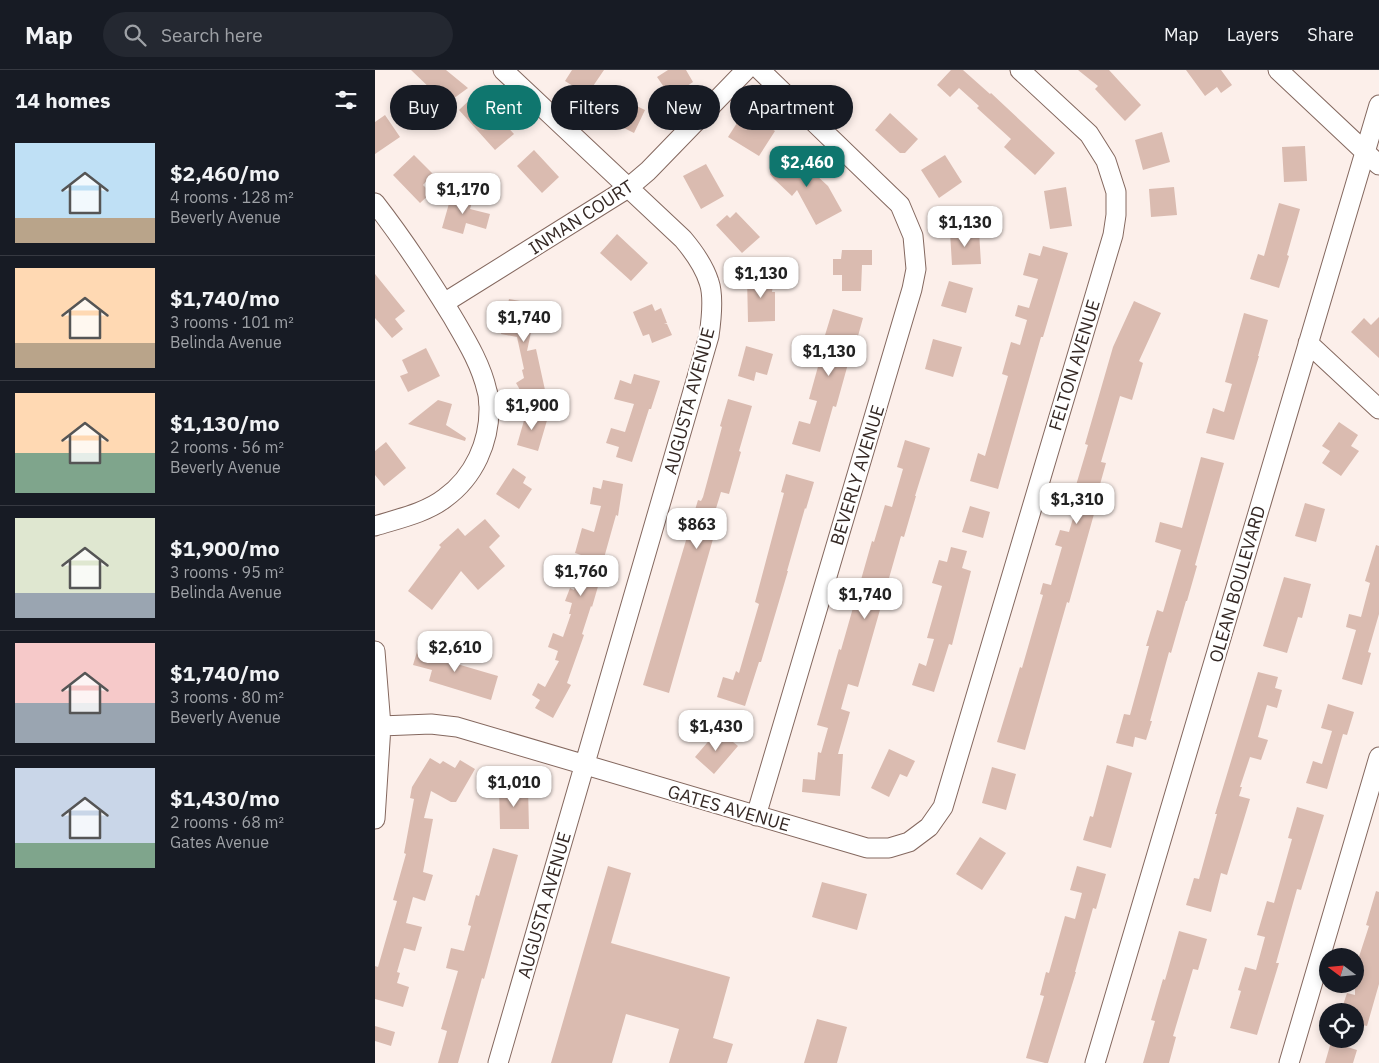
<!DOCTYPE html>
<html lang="en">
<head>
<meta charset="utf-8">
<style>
	:root { --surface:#171b24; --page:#242831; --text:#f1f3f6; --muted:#9ea1a6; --line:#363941; --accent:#0f766e }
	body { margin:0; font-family:"IBM Plex Sans",sans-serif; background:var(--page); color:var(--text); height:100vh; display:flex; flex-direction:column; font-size:19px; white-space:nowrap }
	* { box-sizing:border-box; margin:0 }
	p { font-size:16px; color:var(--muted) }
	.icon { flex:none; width:28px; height:28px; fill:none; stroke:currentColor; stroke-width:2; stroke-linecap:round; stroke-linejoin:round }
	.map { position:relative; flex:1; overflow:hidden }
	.sheet { display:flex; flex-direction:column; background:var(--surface); width:375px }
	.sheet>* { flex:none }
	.guide { position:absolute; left:15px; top:15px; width:475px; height:45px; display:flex; gap:10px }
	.needle { width:32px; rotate:286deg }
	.tools { position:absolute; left:944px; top:878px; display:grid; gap:10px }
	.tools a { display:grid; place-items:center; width:45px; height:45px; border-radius:50%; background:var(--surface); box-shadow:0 2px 8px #0003; font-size:25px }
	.price { position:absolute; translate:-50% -42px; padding:0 11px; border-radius:10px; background:#fff; color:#222; font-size:16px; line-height:32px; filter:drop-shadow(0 1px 2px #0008) }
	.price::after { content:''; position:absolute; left:50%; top:30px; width:15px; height:11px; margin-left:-8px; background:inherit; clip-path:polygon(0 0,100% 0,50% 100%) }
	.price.on { background:var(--accent); color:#fff }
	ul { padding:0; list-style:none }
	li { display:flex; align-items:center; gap:15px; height:125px; padding:0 15px }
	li+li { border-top:1px solid var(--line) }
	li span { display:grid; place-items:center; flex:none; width:140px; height:100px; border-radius:0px; color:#555 }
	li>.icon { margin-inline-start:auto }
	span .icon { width:60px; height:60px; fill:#fffc; stroke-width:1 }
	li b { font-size:21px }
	h2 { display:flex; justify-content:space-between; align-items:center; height:60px; padding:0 15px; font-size:21px }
	.tag { padding:0 18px; border-radius:22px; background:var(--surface); box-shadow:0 2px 8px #0003; font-size:18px; line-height:45px }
	.tag.on { background:var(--accent); color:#fff }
	header { display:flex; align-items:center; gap:30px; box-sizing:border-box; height:70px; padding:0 25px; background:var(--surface); border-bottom:1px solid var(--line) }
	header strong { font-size:24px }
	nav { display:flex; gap:28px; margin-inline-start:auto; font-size:18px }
	.search { width:350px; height:45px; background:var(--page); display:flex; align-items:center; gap:12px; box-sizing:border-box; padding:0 18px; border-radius:28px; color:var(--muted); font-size:19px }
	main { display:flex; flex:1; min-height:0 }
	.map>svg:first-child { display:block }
	.building { fill:#dabbb0 }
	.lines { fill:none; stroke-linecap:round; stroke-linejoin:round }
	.minor-casing { stroke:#84685f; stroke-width:21 }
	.minor { stroke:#fff; stroke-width:19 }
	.labels { text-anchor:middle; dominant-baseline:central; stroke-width:4.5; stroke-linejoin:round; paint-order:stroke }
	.street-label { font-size:18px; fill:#352925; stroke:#fff }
</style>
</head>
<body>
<header>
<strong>Map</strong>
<div class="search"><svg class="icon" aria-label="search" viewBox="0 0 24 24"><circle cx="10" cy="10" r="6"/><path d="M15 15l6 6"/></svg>Search here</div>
<nav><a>Map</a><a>Layers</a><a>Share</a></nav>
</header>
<main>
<section class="sheet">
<h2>14 homes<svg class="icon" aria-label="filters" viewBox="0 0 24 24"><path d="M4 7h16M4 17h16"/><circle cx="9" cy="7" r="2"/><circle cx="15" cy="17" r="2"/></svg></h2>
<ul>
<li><span style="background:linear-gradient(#bfe0f5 75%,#b9a48a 0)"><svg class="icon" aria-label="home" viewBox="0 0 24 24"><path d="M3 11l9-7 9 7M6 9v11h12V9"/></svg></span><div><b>$2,460/mo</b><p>4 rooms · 128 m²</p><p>Beverly Avenue</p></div></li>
<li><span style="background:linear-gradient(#ffd9b3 75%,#b9a48a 0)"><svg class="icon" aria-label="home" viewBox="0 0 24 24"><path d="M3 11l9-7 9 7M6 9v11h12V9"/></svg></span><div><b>$1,740/mo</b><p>3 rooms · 101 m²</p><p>Belinda Avenue</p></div></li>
<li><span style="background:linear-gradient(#ffd9b3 60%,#7fa58c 0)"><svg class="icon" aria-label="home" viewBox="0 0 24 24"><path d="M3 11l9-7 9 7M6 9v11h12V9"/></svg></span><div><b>$1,130/mo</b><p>2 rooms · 56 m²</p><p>Beverly Avenue</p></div></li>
<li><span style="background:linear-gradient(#dfe7d0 75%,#9aa5b1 0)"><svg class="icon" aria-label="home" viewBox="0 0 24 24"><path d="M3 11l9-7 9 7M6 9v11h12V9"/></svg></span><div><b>$1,900/mo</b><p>3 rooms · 95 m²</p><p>Belinda Avenue</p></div></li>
<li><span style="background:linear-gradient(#f6c9c9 60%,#9aa5b1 0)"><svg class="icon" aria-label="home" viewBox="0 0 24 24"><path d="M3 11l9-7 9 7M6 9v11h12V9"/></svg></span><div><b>$1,740/mo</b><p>3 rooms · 80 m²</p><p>Beverly Avenue</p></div></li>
<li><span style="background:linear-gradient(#c9d6e8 75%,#7fa58c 0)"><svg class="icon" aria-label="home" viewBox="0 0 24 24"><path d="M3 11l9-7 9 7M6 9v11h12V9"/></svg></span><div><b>$1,430/mo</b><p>2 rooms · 68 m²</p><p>Gates Avenue</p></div></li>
</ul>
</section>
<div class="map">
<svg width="1004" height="993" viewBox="0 0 1004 993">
	<rect width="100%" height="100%" fill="#fcefea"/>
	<path class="building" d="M 36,0 L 71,0 L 93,18 L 71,34 L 57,24 L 59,22 Z
		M 197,0 L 229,0 L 212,25 L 190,11 Z
		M 293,0 L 311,0 L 318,12 L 302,23 L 297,15 L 291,20 L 282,7 Z
		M 576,0 L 588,0 L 615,24 L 616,23 L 680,83 L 660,105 L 629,77 L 636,69 L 602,38 L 604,36 L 584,18 L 575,27 L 562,15 Z
		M 703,0 L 734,0 L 766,35 L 750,51 L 720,19 L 723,16 Z
		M 811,0 L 846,0 L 857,15 L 846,23 L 842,17 L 830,26 Z
		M 101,24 L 107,29 L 139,64 L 120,80 L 84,40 Z
		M 233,29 L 244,34 L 247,29 L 270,40 L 259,63 L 225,46 Z
		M 369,42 L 400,61 L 384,86 L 353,67 Z
		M 515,43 L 543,69 L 530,83 L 525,83 L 500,60 Z
		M 10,45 L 25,67 L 0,84 L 0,52 Z
		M 787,62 L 795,92 L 768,100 L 760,70 Z
		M 930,76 L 932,111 L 909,112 L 907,77 Z
		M 159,80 L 184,107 L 167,123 L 142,96 Z
		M 416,82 L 453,116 L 467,141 L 441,155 L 422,120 L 417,126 L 399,109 L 395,104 Z
		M 39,85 L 58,104 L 48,115 L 56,123 L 45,133 L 18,105 Z
		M 570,85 L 587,112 L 564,128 L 546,100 Z
		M 331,94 L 349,126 L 326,139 L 308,106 Z
		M 691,117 L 697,156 L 675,159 L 669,121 Z
		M 799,117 L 802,145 L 776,147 L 774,119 Z
		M 77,123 L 98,129 L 95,139 L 115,144 L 111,159 L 91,153 L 88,164 L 67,158 Z
		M 904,133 L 925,139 L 912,185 L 914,186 L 904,218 L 875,209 L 883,184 L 889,186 Z
		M 361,142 L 385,167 L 367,183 L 341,155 L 352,145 L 355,148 Z
		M 604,161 L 606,194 L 577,195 L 575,162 Z
		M 242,164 L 273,193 L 256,211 L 225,183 Z
		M 668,176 L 693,183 L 668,267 L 666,267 L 623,419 L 595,411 L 603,383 L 610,386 L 633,306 L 627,304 L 636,272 L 645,275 L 652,250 L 640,246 L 643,235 L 654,238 L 663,209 L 648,205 L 654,183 L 665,186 Z
		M 467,180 L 497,180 L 497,195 L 487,195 L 486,221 L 467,221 L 467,205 L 458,205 L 458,189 L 466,189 Z
		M 0,204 L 30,241 L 20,249 L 28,259 L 17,268 L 0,248 Z
		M 372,207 L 399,207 L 397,222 L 400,222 L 400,251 L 373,252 Z
		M 574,211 L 598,218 L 591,243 L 566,236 Z
		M 134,229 L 162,234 L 152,281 L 161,279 L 170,320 L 148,325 L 141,313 L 149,308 L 147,300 L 149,299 L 142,267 L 126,264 Z
		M 759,231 L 786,243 L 764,291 L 768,293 L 757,330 L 745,326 L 726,392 L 731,393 L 717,443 L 719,444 L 694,533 L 692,532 L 650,680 L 622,672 L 645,597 L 647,598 L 668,525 L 665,524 L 668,513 L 676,515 L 687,477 L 680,475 L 685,460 L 694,462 L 705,424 L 699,422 L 713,375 L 710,374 L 738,277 Z
		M 277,234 L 280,241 L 286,238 L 292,253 L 289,253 L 292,254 L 297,265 L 277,273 L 274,264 L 268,266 L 258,242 Z
		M 458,239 L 488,248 L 478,284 L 476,283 L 461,337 L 458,336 L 445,382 L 417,374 L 424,351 L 435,354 L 442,331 L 434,329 L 449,275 L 447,275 Z
		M 869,243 L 893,250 L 883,286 L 884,286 L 859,370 L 831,363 L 838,338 L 849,342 L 857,314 L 850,312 Z
		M 1004,247 L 1004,288 L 976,262 L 989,248 L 996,255 Z
		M 558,269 L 587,277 L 578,307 L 550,299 Z
		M 371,276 L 398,284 L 392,305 L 381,302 L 379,311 L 363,306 Z
		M 51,278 L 65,306 L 33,322 L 25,306 L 33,303 L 27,290 Z
		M 259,304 L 285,311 L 276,339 L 274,339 L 257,392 L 241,387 L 244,377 L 231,373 L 236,358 L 250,362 L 259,334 L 239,329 L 245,310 L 256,314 Z
		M 353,329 L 377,336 L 364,381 L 366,382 L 354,424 L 346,422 L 339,445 L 349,447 L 342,470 L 338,469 L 294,623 L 268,615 L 323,430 L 326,431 L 328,427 L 347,357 L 345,356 Z
		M 63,330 L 77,334 L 71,355 L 91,368 L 90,371 L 33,354 Z
		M 152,340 L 173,347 L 163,381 L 142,375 Z
		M 964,352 L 983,365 L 976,376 L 984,381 L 966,406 L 947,393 L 955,381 L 947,376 Z
		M 530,370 L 555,378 L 540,426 L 541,426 L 529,467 L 526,466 L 483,617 L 473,614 L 466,639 L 475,642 L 463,684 L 468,684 L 465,726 L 427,722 L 428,709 L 440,710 L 443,682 L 446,683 L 453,658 L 442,655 L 464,579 L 466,580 L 497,471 L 499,472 L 510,435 L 517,437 L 528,399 L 522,397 Z
		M 11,372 L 31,398 L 9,416 L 0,405 L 0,381 Z
		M 826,387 L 849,393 L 820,495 L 822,496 L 812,531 L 811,531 L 796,583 L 794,582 L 775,651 L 777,651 L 771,670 L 760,667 L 758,677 L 741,673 L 749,644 L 755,645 L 774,576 L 771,576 L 782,540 L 788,542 L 806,480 L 780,472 L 785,452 L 807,458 Z
		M 138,398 L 151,407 L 148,413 L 157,419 L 144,439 L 121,424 Z
		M 411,404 L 439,412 L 431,439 L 430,438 L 412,501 L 413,501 L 386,592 L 384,592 L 370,636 L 342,627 L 348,607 L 358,610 L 361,601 L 364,603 L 384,534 L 380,532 L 409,423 L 406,422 Z
		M 228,410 L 248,414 L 243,446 L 241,445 L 222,513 L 224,513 L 217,537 L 216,536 L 207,564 L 209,565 L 192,613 L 196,615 L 178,648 L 160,638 L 165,630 L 157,625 L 163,613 L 170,617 L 184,591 L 180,590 L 183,581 L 173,577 L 178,563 L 188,567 L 196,544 L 194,544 L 197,533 L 190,531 L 195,518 L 199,520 L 209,486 L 200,483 L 207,458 L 219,462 L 226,436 L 215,434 L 218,417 L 226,419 Z
		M 930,433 L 950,439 L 941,472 L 920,466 Z
		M 595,436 L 615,442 L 608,468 L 587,462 Z
		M 110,449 L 125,466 L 114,477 L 130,496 L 103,520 L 86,501 L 57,540 L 33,521 L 66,477 L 64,475 L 83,458 L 90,466 Z
		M 1001,475 L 1004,476 L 1004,544 L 993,582 L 996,583 L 987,615 L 967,609 L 981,560 L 971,557 L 974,544 L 986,547 L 995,513 L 990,511 Z
		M 576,477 L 592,481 L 587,498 L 596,501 L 577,575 L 574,574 L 559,622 L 537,615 L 544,593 L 551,596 L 559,569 L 552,568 L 567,516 L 557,513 L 564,490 L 572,492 Z
		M 909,507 L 936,514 L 927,548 L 923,547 L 912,583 L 888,576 Z
		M 44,575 L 84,586 L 82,594 L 123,606 L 116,630 L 54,611 L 57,600 L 38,595 Z
		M 883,602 L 903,607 L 900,618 L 907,620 L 902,638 L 892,635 L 883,667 L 893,670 L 886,690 L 875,687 L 865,717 L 867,717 L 864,726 L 875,729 L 852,805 L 846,803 L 836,842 L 811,835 L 819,808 L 824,809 L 842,744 L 840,744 Z
		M 953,634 L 979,642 L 972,665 L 968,664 L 952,719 L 931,713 L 938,691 L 947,694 L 957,661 L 946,658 Z
		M 343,660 L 363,676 L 339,704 L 320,687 Z
		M 514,679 L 540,691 L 532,707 L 525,704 L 514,727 L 496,718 Z
		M 55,688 L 65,694 L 68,691 L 80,698 L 85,690 L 100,699 L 81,732 L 76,732 L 56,721 L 49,748 L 58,749 L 48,802 L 58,805 L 50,831 L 38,827 L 31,853 L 47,857 L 40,881 L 29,878 L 22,902 L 25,903 L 22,913 L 34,917 L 28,937 L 0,929 L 0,896 L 3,897 L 22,831 L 18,830 L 31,784 L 29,783 L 39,729 L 35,728 L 37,717 Z
		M 732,695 L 757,703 L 736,778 L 708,770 L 715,746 L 718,747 Z
		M 617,697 L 641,704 L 631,740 L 607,733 Z
		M 153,717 L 154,759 L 125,759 L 124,718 Z
		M 922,737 L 949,745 L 926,820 L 922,819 L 901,893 L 904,893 L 882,965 L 855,958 L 866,921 L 863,920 L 870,897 L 881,900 L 890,867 L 882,865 L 892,831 L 899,833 L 917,769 L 913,768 Z
		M 605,767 L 631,783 L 607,820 L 581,804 Z
		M 118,778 L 143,785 L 109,909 L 107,908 L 83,993 L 63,993 L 72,961 L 66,959 L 83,901 L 71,898 L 76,878 L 89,881 L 96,856 L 93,855 L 101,825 L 104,826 Z
		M 233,796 L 256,803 L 236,873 L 355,907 L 338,968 L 358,974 L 352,993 L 294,993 L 304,959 L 251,944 L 237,993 L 176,993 Z
		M 702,796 L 731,804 L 721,839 L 718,838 L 700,902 L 701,902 L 673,993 L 670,993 L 651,988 L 669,926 L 665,925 L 671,902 L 674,903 L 690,846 L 700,849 L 707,823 L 695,820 Z
		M 447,812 L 492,824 L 482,860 L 437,847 Z
		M 1001,821 L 1004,822 L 1004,914 L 992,956 L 980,953 L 980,941 L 966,941 L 972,923 L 980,925 L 980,899 L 994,856 L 991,855 Z
		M 804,861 L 832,869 L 823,900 L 818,899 L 798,966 L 801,967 L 794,993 L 768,993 L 780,951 L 776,950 L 788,909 L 790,910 Z
		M 442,949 L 472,957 L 462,993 L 429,993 Z
		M 0,956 L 20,962 L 16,976 L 0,971 Z
		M 956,972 L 982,980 L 978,993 L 950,993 Z"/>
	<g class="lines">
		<defs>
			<path id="minor" d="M 903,0 L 1004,95
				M 0,133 C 28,169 53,207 77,246 C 91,270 106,294 112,321 C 114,326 113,331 114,336 C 115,372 99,407 70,428 C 51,443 22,449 0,456
				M 69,233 L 253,118 L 273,101 L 371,0
				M 933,273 L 1004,339
				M 0,581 L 6,656 L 0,749
				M 6,656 L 56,654 L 82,657 L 492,778 L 514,778 L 534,772 L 554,757 L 568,737 L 738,165 L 741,145 L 741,122 L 731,91 L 714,64 L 645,0
				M 381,746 L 537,219 L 541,199 L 538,166 L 525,135 L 385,0
				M 123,993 L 334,266 C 336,252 339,226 334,212 C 329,196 319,182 308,169 L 128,0
				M 720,993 L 1004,35
				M 914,993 L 1004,687"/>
		</defs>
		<use href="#minor" class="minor-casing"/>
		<use href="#minor" class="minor"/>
	</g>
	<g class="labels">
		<g class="street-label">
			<text transform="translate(206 147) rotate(-33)">INMAN COURT</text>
			<text transform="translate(699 295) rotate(-73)">FELTON AVENUE</text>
			<text transform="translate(314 331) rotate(-75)">AUGUSTA AVENUE</text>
			<text transform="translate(482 405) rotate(-73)">BEVERLY AVENUE</text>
			<text transform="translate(862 514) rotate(-74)">OLEAN BOULEVARD</text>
			<text transform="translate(354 738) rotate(16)">GATES AVENUE</text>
			<text transform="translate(169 835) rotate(-74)">AUGUSTA AVENUE</text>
		</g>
	</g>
</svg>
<div class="tools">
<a><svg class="needle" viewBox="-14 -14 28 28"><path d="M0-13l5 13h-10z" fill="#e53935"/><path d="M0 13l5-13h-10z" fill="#9ea1a6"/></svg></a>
<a><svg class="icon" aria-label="locate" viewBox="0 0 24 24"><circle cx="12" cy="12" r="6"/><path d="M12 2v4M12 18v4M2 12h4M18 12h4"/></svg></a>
</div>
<b class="price on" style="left:432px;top:118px">$2,460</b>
<b class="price" style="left:88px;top:145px">$1,170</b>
<b class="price" style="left:590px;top:178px">$1,130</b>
<b class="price" style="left:386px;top:229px">$1,130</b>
<b class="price" style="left:149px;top:273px">$1,740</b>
<b class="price" style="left:454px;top:307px">$1,130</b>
<b class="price" style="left:157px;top:361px">$1,900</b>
<b class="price" style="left:702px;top:455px">$1,310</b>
<b class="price" style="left:322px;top:480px">$863</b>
<b class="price" style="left:206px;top:527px">$1,760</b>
<b class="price" style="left:490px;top:550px">$1,740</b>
<b class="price" style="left:80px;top:603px">$2,610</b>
<b class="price" style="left:341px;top:682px">$1,430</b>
<b class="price" style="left:139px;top:738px">$1,010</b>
<div class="guide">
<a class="tag">Buy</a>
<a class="tag on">Rent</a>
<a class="tag">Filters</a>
<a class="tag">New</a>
<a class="tag">Apartment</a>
</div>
</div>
</main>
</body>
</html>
